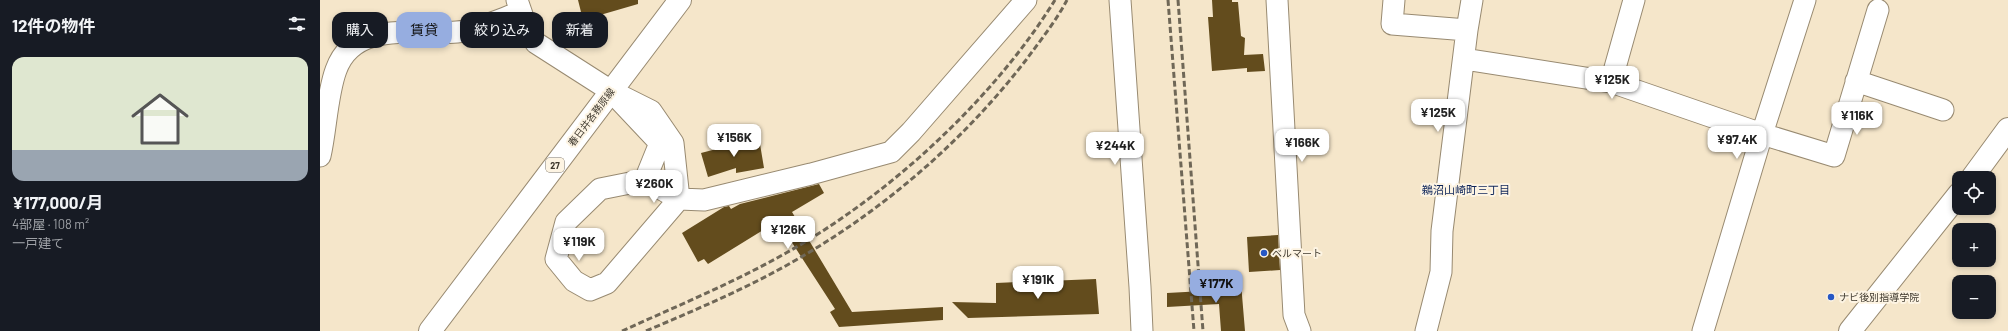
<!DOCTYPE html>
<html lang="ja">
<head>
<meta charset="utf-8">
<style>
	:root { --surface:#171b24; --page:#20242c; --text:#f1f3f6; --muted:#9ea1a6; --line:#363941; --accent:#96ade0 }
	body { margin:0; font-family:Barlow,"Noto Sans JP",sans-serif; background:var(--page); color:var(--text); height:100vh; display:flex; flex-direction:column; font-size:15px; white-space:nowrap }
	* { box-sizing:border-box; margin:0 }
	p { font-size:13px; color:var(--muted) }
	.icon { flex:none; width:22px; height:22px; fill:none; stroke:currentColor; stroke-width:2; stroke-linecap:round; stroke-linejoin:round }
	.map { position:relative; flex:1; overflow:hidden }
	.panel { display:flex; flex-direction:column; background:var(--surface); width:320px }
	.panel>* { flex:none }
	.top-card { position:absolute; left:12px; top:12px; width:380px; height:36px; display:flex; gap:8px }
	.tools { position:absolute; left:1632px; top:171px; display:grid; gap:8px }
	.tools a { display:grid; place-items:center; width:44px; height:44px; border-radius:8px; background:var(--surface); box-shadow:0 2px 6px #0003; font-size:20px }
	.price { position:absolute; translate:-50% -34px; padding:0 9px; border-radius:8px; background:#fff; color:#222; font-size:13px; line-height:26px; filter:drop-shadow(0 1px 2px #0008) }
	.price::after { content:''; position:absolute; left:50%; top:24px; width:12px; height:9px; margin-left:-6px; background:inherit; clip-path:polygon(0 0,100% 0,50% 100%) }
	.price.active { background:var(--accent); color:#111 }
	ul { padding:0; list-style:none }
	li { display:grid; align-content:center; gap:8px; height:212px; padding:0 12px }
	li+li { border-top:1px solid var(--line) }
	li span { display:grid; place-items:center; height:124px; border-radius:12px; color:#555 }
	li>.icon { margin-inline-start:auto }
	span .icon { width:72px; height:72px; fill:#fffc; stroke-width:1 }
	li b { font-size:17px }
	h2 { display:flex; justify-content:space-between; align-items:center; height:48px; padding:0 12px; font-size:17px }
	.tag { padding:0 14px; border-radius:12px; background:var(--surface); box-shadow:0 2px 6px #0003; font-size:14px; line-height:36px }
	.tag.active { background:var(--accent); color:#111 }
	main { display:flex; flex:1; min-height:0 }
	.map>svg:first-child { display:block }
	.building { fill:#634c1d }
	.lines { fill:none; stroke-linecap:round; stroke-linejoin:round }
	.street-casing { stroke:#988a71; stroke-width:23 }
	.secondary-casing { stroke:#988a71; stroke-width:24 }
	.primary-casing { stroke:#988a71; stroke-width:24 }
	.street { stroke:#fff; stroke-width:21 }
	.secondary { stroke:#fff; stroke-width:22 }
	.primary { stroke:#fff; stroke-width:22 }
	.rail { stroke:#6f6757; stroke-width:3; stroke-dasharray:6 3; stroke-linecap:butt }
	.poi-dot { fill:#2657c5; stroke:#fdf4e3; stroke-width:1.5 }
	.labels { text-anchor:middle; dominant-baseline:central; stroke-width:4; stroke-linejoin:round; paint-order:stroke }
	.shield { fill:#fdf4e3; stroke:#787164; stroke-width:1 }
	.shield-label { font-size:9px; font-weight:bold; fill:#3f392e }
	.street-label { font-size:10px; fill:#3f392e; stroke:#fdf4e3 }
	.poi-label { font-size:10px; fill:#3f392e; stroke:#fdf4e3; text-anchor:start }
	.neighbourhood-label { font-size:11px; fill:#0d2459; stroke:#fdf4e3 }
</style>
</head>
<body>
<main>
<section class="panel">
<h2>12件の物件<svg class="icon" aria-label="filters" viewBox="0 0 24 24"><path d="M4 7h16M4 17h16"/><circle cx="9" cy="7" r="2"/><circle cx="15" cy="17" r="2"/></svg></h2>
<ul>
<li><span style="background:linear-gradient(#dfe7d0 75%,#9aa5b1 0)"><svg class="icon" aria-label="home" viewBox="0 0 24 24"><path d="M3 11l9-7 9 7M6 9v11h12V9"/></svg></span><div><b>¥177,000/月</b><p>4部屋 · 108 m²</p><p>一戸建て</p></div></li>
</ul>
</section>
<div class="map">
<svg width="1688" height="331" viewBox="0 0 1688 331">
	<rect width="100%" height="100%" fill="#f5e6ca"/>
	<path class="building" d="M 258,0 L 318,0 L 318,4 L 263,20 Z
		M 892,0 L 912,0 L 912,2 L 918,2 L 921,36 L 925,38 L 924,55 L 943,54 L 945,71 L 927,72 L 927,68 L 892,71 L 888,17 L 893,17 Z
		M 439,138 L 444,168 L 416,173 L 416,168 L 388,177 L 381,153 Z
		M 499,184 L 504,193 L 472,212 L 532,312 L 623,307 L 623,320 L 519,327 L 510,312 L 515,309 L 458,221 L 388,264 L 384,259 L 378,262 L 362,233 L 404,207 L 409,206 L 411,209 L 420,204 Z
		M 958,235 L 960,270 L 929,272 L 927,237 Z
		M 776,279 L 779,314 L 648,318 L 632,302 L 676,303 L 676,283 Z
		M 921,283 L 925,331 L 901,331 L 899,304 L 847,307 L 847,293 L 902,290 L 901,285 Z"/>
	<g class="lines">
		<defs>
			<path id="street" d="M 197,0 L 208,32 L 216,43 L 291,91 L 331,111 L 353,143 L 359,199 L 287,283 L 270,290 L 254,281 L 236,259 L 246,222 L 280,189 L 325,180 L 340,143 L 291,91
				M 800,0 L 820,287 L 822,331
				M 957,0 L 974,315 L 980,331
				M 1074,0 L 1072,24 L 1147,30 L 1122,231 L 1121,272 L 1106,331
				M 1147,30 L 1152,0
				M 1144,59 L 1291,82 L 1442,134 L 1514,156 L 1558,10
				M 1536,81 L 1623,110
				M 1291,82 L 1314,0
				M 0,156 C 6,130 7,94 16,70 C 34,19 96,36 137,32 C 158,30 181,19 201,12
				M 325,180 L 359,199 L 384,200 L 491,174 L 571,152 L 591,132 L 706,0
				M 1383,331 L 1442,134 L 1485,0"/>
			<path id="secondary" d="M 1652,178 L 1688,129
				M 1530,331 L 1639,194"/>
			<path id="primary" d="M 110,331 L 360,0"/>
		</defs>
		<use href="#street" class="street-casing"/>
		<use href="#secondary" class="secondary-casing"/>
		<use href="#primary" class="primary-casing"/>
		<use href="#street" class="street"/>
		<use href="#secondary" class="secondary"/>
		<use href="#primary" class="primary"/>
		<path class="rail" d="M 848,0 L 874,331
			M 858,0 L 883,331
			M 302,331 C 357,306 413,283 466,253 C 568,196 673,100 735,0
			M 326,331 C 375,310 423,290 469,264 C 560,213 642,143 706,60 C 720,41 736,21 747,0"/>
	</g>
	<g class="poi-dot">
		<circle cx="944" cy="253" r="4"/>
		<circle cx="1511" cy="297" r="4"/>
	</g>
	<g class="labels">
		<rect class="shield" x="226" y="158" width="18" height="14" rx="3"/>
		<g class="shield-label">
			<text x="235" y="165">27</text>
		</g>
		<g class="street-label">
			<text transform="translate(271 117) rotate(-53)">春日井各務原線</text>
		</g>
		<g class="poi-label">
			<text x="952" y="253">ベルマート</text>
			<text x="1519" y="297">ナビ後別指導学院</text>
		</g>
		<g class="neighbourhood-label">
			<text x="1146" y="189">鵜沼山崎町三丁目</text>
		</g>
	</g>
</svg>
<div class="tools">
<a><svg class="icon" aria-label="locate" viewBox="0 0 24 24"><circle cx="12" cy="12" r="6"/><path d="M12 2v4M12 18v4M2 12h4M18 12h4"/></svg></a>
<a>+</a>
<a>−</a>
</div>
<b class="price" style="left:1292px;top:100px">¥125K</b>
<b class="price" style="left:1118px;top:133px">¥125K</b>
<b class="price" style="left:1537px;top:136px">¥116K</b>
<b class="price" style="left:414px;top:158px">¥156K</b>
<b class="price" style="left:1417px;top:160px">¥97.4K</b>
<b class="price" style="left:982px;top:163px">¥166K</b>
<b class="price" style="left:795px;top:166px">¥244K</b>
<b class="price" style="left:334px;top:204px">¥260K</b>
<b class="price" style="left:468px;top:250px">¥126K</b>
<b class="price" style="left:259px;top:262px">¥119K</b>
<b class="price" style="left:718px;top:300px">¥191K</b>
<b class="price active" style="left:896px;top:304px">¥177K</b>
<div class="top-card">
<a class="tag">購入</a>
<a class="tag active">賃貸</a>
<a class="tag">絞り込み</a>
<a class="tag">新着</a>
</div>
</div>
</main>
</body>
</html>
